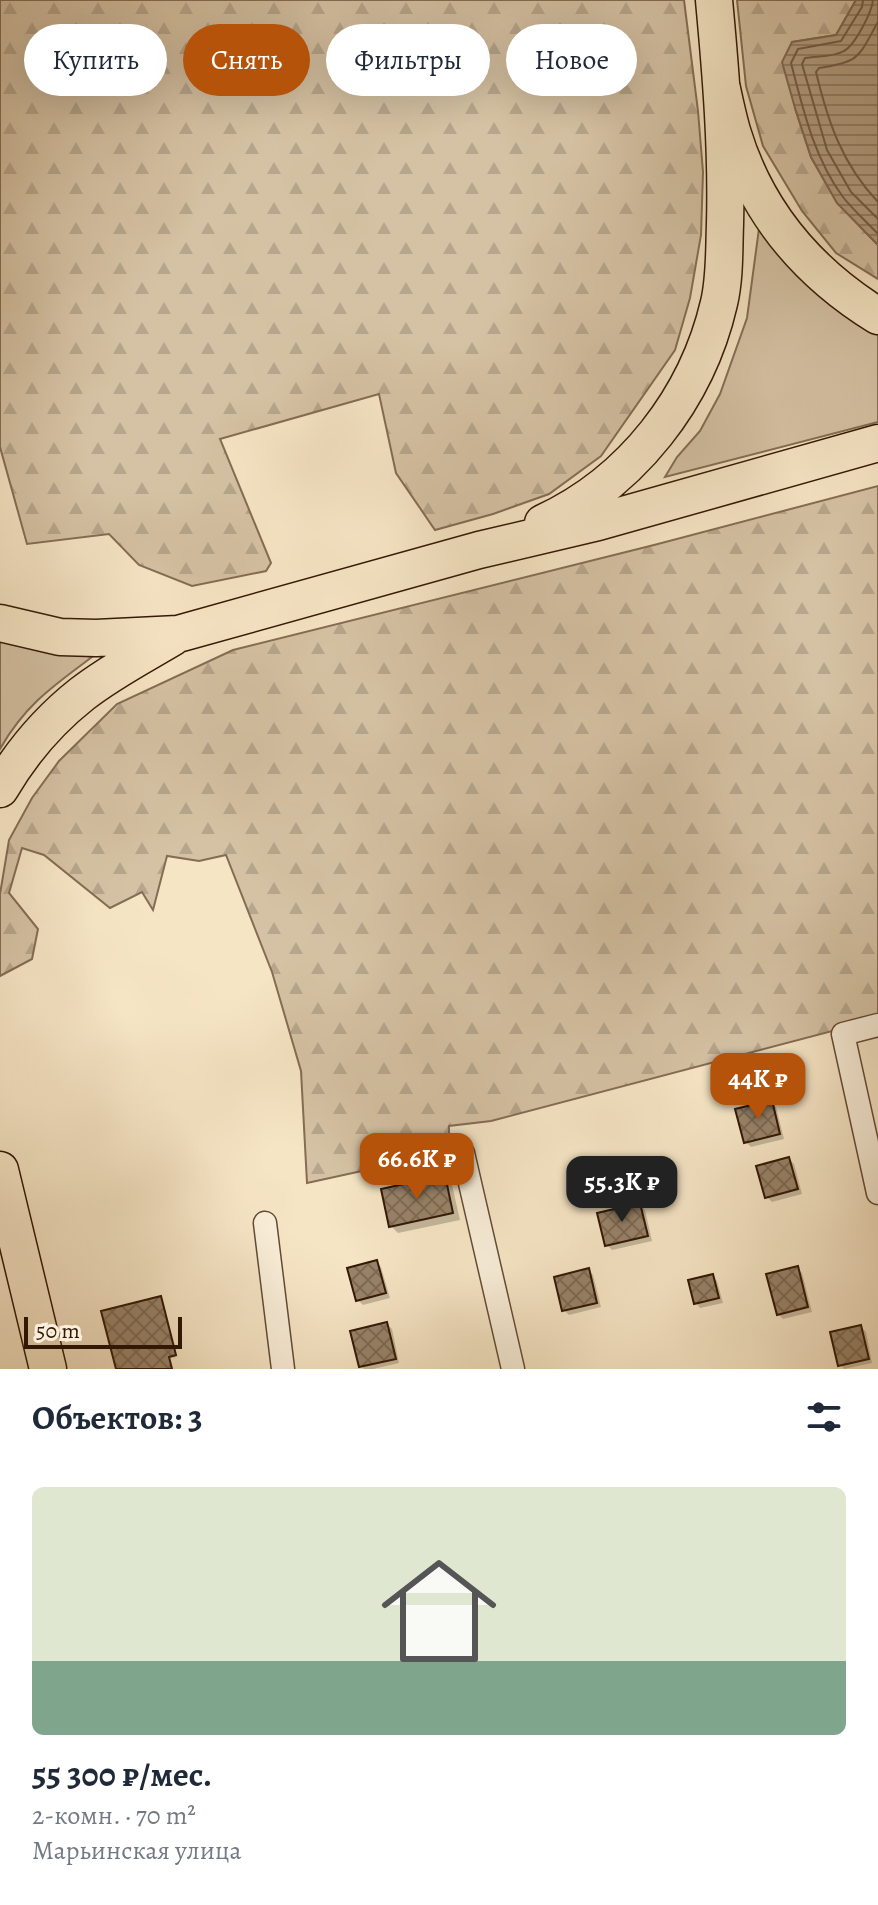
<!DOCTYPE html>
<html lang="ru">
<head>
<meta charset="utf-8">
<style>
	:root { --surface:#fff; --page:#f6f6f7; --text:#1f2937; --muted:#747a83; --line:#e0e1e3; --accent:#b45309 }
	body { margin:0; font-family:Alegreya,serif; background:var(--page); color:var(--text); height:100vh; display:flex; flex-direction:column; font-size:30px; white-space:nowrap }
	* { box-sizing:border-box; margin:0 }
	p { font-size:26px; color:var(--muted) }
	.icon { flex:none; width:44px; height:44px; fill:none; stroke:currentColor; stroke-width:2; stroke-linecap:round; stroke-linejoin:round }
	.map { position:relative; height:1369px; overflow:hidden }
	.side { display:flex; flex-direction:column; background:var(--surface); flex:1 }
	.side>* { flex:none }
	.banner { position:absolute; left:24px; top:24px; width:830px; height:72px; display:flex; gap:16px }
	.scale { position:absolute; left:24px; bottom:20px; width:158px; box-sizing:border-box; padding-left:8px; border:4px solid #331805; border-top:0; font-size:22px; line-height:28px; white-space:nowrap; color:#331805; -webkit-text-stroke:6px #f9eed9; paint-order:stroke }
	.price { position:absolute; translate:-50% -68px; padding:0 18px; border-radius:16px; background:var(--accent); color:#fff; font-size:26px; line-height:52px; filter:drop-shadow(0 2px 4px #0008) }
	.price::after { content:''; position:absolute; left:50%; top:48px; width:24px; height:18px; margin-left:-12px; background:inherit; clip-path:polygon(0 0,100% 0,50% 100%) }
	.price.active { background:#222; color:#fff }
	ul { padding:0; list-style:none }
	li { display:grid; align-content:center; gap:16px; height:424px; padding:0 32px }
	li+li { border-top:2px solid var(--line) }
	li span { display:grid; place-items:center; height:248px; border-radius:12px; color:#555 }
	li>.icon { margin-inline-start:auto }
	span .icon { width:144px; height:144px; fill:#fffc; stroke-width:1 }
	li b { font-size:34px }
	h2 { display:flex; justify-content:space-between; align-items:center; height:96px; padding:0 32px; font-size:34px }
	.pill { padding:0 28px; border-radius:36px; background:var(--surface); box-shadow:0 8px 32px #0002; font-size:28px; line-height:72px }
	.pill.active { background:var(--accent); color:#fff }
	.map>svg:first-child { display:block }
	.grass { fill:#d5c2a4; stroke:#846d54; stroke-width:2 }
	.forest { fill:url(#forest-firs); stroke:#846d54; stroke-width:2 }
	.water { fill:url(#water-rules); stroke:#806951; stroke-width:2 }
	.shadow { fill:#0003 }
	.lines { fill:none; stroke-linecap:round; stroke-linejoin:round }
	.shore { stroke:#745c44; stroke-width:2 }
	.building { fill:url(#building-cross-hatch); stroke:#331805; stroke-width:2 }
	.minor-casing { stroke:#644b35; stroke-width:25 }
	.primary-casing { stroke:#331805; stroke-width:39 }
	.trunk-casing { stroke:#331805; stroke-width:39 }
	.minor { stroke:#f9eed9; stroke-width:22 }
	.primary { stroke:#f6e5c5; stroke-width:36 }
	.trunk { stroke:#f6e5c5; stroke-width:36 }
</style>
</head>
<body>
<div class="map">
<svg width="878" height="1369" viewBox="0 0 878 1369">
	<defs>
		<pattern id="forest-firs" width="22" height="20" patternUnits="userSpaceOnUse" patternTransform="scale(2)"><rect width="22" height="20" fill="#d5c2a4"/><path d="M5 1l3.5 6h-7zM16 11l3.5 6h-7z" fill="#b7a68c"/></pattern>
		<pattern id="water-rules" width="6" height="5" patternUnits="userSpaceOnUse" patternTransform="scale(2)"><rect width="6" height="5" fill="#b49f84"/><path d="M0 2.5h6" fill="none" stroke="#93816a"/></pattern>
		<pattern id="building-cross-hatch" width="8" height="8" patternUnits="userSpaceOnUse" patternTransform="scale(2)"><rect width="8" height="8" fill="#988369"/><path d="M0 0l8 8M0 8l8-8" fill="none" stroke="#7d6a54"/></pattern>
	</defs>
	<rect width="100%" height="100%" fill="#f6e5c5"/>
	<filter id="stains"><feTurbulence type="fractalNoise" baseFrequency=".0025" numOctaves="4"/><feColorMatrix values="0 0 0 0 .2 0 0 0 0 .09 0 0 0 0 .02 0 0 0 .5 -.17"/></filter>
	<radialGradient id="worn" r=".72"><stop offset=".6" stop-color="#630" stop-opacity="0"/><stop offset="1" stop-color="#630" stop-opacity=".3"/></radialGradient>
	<path class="grass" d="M 760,221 L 805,279 L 831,305 L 878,333 L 878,422 L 665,477 L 677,457 L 700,431 L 720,394 L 747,318 Z
		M 0,639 L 92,657 C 53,686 25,705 0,749 Z"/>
	<path class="forest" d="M 0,0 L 684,0 L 698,111 L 703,172 L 701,235 L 690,298 L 675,350 L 601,456 L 549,494 L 493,514 L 435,530 L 396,473 L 379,394 L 220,439 L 271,563 L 266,571 L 192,586 L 139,565 L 109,534 L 27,544 L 0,447 Z
		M 737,0 L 856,0 L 836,35 L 792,42 L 795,108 L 811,157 L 837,203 L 878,245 L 878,279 L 836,253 L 802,211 L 763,146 L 746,86 Z
		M 878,486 L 878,1019 L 491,1121 L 449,1126 L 449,1152 L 307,1183 L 301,1071 L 272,972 L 226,855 L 199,861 L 167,856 L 153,910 L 142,892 L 110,908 L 44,855 L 22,848 L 9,893 L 38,929 L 32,959 L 0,976 L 0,894 L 9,840 L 32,798 L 59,761 L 117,704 L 233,650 L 654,545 Z"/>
	<path class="water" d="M 856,0 L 878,0 L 878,245 L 837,203 L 811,157 L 795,108 L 782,62 L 792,42 L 836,35 Z"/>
	<path class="shadow" d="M 771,1103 L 776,1107 L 784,1139 L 751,1147 L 746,1142 Z
		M 789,1159 L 794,1164 L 802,1194 L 772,1202 L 767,1197 Z
		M 445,1177 L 452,1185 L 460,1220 L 398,1233 L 391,1226 Z
		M 640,1205 L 645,1210 L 652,1241 L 612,1250 L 607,1245 Z
		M 376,1262 L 381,1267 L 390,1298 L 363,1305 L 358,1300 Z
		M 797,1268 L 802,1273 L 812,1312 L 783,1319 L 778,1314 Z
		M 589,1270 L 593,1275 L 601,1307 L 569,1315 L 564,1310 Z
		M 712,1276 L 717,1281 L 723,1303 L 700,1308 L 696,1303 Z
		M 161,1298 L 177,1357 L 170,1358 L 173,1369 L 118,1369 Z
		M 387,1324 L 392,1329 L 399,1363 L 373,1369 L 364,1369 L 361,1366 Z
		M 861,1327 L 866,1332 L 872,1363 L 844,1369 L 840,1364 Z"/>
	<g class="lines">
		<path class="shore" d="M 863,0 L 862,7 L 841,41 L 798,49 L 791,63 C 803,109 814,158 843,197 C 853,210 867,222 878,234
			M 873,0 C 872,12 855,45 844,51 C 834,57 817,56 805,58 L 802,64 L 827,150 L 851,192 L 878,219
			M 878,22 C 858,57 861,62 819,68 L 816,72 C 828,122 842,164 878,202"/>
	</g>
	<path class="building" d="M 110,47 L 110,58 L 97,59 L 96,48 Z
		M 772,1100 L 780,1134 L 744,1143 L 735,1109 Z
		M 789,1157 L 798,1189 L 765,1198 L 756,1166 Z
		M 445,1175 L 453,1213 L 389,1227 L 381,1189 Z
		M 640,1203 L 648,1236 L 605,1246 L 597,1213 Z
		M 377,1260 L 386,1293 L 356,1301 L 347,1268 Z
		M 798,1266 L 808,1307 L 777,1315 L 766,1274 Z
		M 589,1268 L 597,1303 L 562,1311 L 554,1277 Z
		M 713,1274 L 719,1298 L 694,1304 L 688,1280 Z
		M 161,1296 L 176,1355 L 169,1357 L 172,1369 L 116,1369 L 101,1311 Z
		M 387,1322 L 396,1359 L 359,1367 L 350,1331 Z
		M 861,1325 L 869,1359 L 838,1366 L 830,1332 Z"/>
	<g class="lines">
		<defs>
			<path id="minor" d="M 878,1025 L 843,1034 L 878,1193
				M 463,1153 L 513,1369
				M 265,1223 L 283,1369"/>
			<path id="primary" d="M 543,523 C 632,482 697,398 719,303 C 725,278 724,250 725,224 C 727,149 721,75 714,0
				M 0,623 L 60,637 L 96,638 L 178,634 L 479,550 L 598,522 L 878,443
				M 0,789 C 21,753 49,720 82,694 C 110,672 143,655 173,637
				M 0,1170 L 48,1369"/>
			<path id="trunk" d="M 722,89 C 725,103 728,117 732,131 C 756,212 807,272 878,316"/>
		</defs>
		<use href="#minor" class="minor-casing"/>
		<use href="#primary" class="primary-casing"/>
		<use href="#trunk" class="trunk-casing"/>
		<use href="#minor" class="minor"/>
		<use href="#primary" class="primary"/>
		<use href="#trunk" class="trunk"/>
	</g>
	<rect width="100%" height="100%" filter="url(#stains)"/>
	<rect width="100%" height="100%" fill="url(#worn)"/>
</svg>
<div class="scale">50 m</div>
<b class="price" style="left:758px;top:1121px">44K ₽</b>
<b class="price" style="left:417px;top:1201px">66.6K ₽</b>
<b class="price active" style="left:622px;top:1224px">55.3K ₽</b>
<div class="banner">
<a class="pill">Купить</a>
<a class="pill active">Снять</a>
<a class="pill">Фильтры</a>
<a class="pill">Новое</a>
</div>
</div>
<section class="side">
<h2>Объектов: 3<svg class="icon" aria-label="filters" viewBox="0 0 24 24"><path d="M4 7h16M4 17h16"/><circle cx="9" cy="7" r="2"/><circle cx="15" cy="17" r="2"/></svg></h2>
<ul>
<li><span style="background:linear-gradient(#dfe7d0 70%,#7fa58c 0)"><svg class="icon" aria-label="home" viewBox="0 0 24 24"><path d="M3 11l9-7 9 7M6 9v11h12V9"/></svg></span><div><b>55 300 ₽/мес.</b><p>2-комн. · 70 m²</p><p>Марьинская улица</p></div></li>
</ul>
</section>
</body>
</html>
